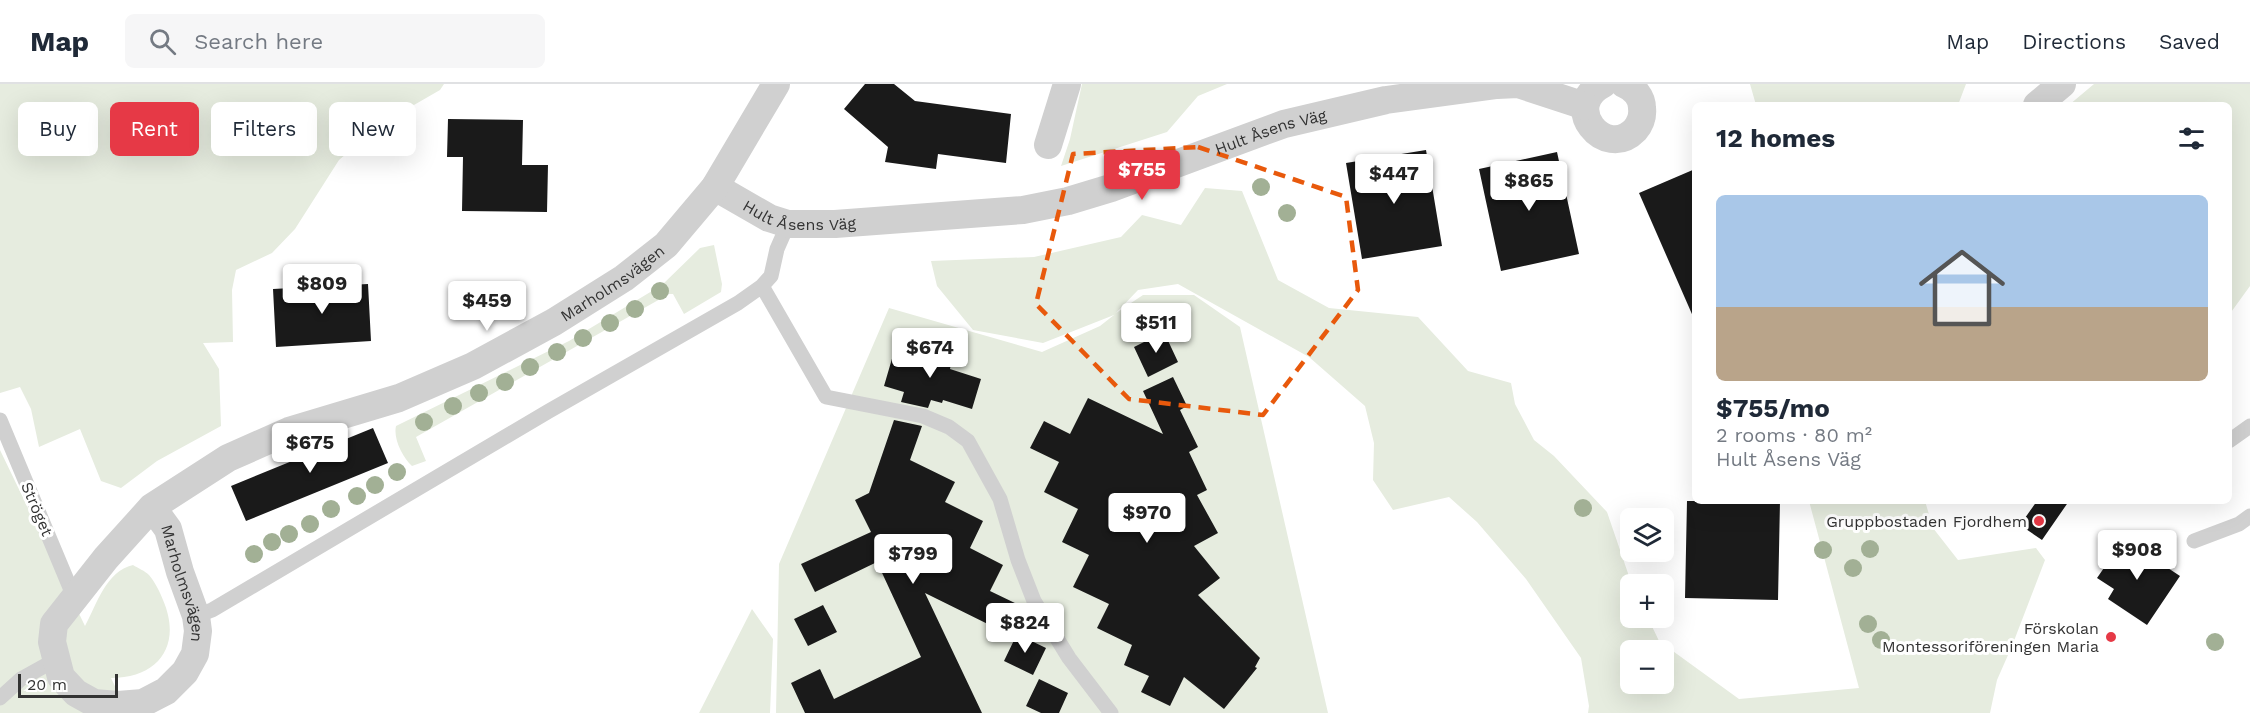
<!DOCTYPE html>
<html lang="en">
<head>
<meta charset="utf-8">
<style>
	:root { --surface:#fff; --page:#f6f6f7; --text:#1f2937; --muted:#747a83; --line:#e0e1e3; --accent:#e63946 }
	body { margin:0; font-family:"Work Sans",sans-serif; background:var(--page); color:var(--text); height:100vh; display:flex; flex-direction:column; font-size:22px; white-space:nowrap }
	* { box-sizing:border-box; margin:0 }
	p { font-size:20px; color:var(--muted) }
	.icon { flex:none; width:33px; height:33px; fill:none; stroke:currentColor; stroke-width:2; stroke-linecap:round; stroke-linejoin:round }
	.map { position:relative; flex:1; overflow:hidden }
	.sheet { position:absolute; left:1692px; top:18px; width:540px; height:402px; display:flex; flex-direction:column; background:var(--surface); border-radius:9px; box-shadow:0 6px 24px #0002 }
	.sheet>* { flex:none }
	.hud { position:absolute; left:18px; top:18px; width:570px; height:54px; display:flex; gap:12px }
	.buttons { position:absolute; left:1620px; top:424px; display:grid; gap:12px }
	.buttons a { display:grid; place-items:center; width:54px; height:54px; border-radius:9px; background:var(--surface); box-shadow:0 6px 24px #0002; font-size:30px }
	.scale { position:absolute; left:18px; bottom:15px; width:100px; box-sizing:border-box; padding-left:6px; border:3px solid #333; border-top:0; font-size:16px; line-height:21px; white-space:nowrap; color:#333; -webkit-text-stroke:4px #fff; paint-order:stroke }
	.price { position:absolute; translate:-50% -51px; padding:0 14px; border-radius:6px; background:#fff; color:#222; font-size:20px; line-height:39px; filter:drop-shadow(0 2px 3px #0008) }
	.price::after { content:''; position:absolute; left:50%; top:36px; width:18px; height:14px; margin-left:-9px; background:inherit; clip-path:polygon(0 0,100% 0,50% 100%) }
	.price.selected { background:var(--accent); color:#fff }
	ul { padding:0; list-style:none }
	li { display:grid; align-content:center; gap:12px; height:318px; padding:0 24px }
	li span { display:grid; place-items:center; height:186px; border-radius:9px; color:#555 }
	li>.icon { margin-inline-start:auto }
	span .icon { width:108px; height:108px; fill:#fffc; stroke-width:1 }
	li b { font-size:26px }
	h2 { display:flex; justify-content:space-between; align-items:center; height:72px; padding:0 24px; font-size:26px }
	.chip { padding:0 21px; border-radius:9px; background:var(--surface); box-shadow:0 6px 24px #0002; font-size:21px; line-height:54px }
	.chip.selected { background:var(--accent); color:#fff }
	header { display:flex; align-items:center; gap:36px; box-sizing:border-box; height:84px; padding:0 30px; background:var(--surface); border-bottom:2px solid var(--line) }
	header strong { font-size:28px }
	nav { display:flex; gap:33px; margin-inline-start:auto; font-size:21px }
	.search { width:420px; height:54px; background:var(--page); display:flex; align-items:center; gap:15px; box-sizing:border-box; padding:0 21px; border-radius:9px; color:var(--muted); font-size:22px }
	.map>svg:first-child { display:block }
	.green { fill:#e6ecdf; fill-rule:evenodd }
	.building { fill:#1a1a1a }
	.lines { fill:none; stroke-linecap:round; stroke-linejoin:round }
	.service { stroke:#d0d0d0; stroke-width:15 }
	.minor { stroke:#d0d0d0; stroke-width:28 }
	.tree { fill:#a2b095 }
	.marked { fill:none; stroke:#e8590c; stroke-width:4.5; stroke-dasharray:12 8; stroke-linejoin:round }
	.poi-dot { fill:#e63946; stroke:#fff; stroke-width:2 }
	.labels { text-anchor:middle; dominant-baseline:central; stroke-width:6; stroke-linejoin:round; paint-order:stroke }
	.street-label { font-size:16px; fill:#333; stroke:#fff }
	.poi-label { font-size:16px; fill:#333; stroke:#fff; text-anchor:end }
</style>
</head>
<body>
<header>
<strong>Map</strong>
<div class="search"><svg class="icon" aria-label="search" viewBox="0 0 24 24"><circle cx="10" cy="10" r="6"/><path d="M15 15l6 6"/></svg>Search here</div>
<nav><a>Map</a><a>Directions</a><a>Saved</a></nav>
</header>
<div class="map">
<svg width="2250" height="629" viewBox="0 0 2250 629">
	<rect width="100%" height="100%" fill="#fff"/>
	<path class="green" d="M 0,0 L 444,0 L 440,6 L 381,40 L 339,76 L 295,145 L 272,169 L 236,186 L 232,206 L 233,258 L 203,259 L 219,285 L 221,342 L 157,377 L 121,404 L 101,397 L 80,345 L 39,363 L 31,325 L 20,303 L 0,309 Z
		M 1082,0 L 1227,0 L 1198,12 L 1167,48 L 1061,82 L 1070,55 Z
		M 1750,0 L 1966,0 L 1958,21 L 1756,21 Z
		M 2094,0 L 2250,0 L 2250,202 L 2229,231 L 2229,21 L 2069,21 Z
		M 1205,104 L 1242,107 L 1278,196 L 1329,224 L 1418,233 L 1468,287 L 1511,299 L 1515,320 L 1534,356 L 1554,372 L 1607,428 L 1632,501 L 1630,534 L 1648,534 L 1659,557 L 1739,615 L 1859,604 L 1809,417 L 1925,417 L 1933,444 L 1958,476 L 2036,464 L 2045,476 L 2012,562 L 1997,596 L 1990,629 L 1588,629 L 1589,622 L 1581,574 L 1526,495 L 1477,438 L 1449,413 L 1393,426 L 1373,396 L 1374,359 L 1365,322 L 1309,273 L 1178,200 L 1138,206 L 1116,229 L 1143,211 L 1194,211 L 1240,243 L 1328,629 L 776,629 L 779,480 L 889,224 L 1042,268 L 1100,242 L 1114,231 L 1043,259 L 973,246 L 937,202 L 931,177 L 1034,173 L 1121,153 L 1142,131 L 1181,141 ZM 1630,567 L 1664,567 L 1664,600 L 1630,600 Z
		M 714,161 L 722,200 L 721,208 L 684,230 L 673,210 L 669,210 L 416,353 L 426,377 L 412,382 C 403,374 393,355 396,342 L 569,257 L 662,201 L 700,164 Z
		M 0,366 L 85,542 C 97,520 106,487 133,481 C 138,484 145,487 149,491 C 155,498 160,508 163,516 C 182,560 160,594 111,594 L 128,629 L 0,629 Z
		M 752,525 L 773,555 L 770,629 L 699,629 Z"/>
	<path class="building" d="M 865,0 L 894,0 L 915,17 L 1011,30 L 1006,79 L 938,70 L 936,85 L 885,78 L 888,63 L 844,25 Z
		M 448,35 L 523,36 L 522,81 L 548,81 L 547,128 L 462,127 L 463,73 L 447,73 Z
		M 1426,66 L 1442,162 L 1362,175 L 1346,79 Z
		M 1557,68 L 1579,170 L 1501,187 L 1479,85 Z
		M 1695,85 L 1695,237 L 1639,109 Z
		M 368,200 L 371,257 L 276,263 L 273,205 Z
		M 1164,248 L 1178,278 L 1148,293 L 1134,263 Z
		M 896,261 L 952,275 L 950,285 L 981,295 L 972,325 L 943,316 L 942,319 L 931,316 L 928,324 L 901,318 L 904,308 L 884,302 Z
		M 1173,293 L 1187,322 L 1180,326 L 1198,363 L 1189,368 L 1207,406 L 1197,411 L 1218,449 L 1194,462 L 1220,494 L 1198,511 L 1260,574 L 1255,583 L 1257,584 L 1224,625 L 1184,593 L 1170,622 L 1141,608 L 1149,592 L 1124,581 L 1132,561 L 1097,544 L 1109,520 L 1073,503 L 1089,471 L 1062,458 L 1078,425 L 1044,408 L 1059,378 L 1030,364 L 1044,337 L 1070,350 L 1088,314 L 1163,350 L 1143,307 Z
		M 894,336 L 922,342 L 910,376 L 955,398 L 945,418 L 983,437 L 970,464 L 1003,481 L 990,507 L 1021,522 L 1008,550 L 925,509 L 982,629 L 805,629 L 791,599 L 820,585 L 834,615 L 921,573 L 877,478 L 815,508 L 801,480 L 871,448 L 855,416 L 869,409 Z
		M 373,344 L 388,379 L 246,437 L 231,402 Z
		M 1687,417 L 1780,417 L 1778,516 L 1685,514 Z
		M 2037,417 L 2069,417 L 2042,456 L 2020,441 Z
		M 2124,455 L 2180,492 L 2147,541 L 2108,515 L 2114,505 L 2097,494 Z
		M 823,521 L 837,548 L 808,562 L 794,535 Z
		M 1017,550 L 1046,564 L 1033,591 L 1004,577 Z
		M 1039,595 L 1068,609 L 1059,629 L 1041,629 L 1026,622 Z"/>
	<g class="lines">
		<path class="service" d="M 762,202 L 826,313 L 923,332 L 949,343 L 968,357 L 1000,415 L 1018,476 L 1034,517 L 1069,574 L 1111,629
			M 0,336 L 74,513
			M 2229,357 L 2250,342
			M 2194,457 L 2239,440 L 2250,432
			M 196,532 L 212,526 L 549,327 L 738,219 L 762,202 L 771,192 L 777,165 L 788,140
			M 0,614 L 21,595 L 57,575"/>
		<g class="minor">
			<path d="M 1603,0 C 1560,22 1605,77 1635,46 C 1640,40 1643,32 1642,24 C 1642,13 1634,4 1624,0"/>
			<path d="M 2037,21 L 2062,0"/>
			<path d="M 1048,61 L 1067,0"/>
			<path id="s1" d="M 715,103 L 769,134 L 788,140 L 835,140 L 1023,126 L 1068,117 L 1111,104 L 1284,40 L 1386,16 L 1497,1 L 1518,0 L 1585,22"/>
			<path id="s2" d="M 152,423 L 168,445 L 180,488 L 196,532 L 198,547 L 195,570 L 185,588 L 166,607 L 143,619 L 118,621 L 94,619 L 76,609 L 61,593 L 52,558 L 54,540 L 106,474 L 152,423 L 228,374 L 289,347 L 399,314 L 473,282 L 554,238 L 624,194 L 666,161 L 715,103 L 776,0"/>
		</g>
	</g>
	<g class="tree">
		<circle cx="1261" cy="103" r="9"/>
		<circle cx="1287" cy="129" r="9"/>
		<circle cx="660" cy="207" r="9"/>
		<circle cx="635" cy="225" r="9"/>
		<circle cx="610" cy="239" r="9"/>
		<circle cx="583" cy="254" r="9"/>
		<circle cx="557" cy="268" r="9"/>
		<circle cx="530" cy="283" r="9"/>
		<circle cx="505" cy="298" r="9"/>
		<circle cx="479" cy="309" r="9"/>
		<circle cx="453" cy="322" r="9"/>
		<circle cx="424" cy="338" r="9"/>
		<circle cx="397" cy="388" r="9"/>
		<circle cx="375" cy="401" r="9"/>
		<circle cx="357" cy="412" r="9"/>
		<circle cx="1583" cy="424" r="9"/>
		<circle cx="331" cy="425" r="9"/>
		<circle cx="310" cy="440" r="9"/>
		<circle cx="289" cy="450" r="9"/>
		<circle cx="272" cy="458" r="9"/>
		<circle cx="1870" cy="465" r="9"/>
		<circle cx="1823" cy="466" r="9"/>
		<circle cx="254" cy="470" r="9"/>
		<circle cx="1853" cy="484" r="9"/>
		<circle cx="1868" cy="540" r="9"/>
		<circle cx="1881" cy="556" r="9"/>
		<circle cx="2215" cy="558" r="9"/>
	</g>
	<path class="marked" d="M 1198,63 L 1346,113 L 1358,206 L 1263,331 L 1129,315 L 1036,220 L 1073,70 Z"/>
	<g class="poi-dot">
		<circle cx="2039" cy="437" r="6"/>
		<circle cx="2111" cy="553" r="6"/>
	</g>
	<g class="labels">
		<g class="street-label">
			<text stroke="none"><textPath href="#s1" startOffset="578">Hult Åsens Väg</textPath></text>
			<text stroke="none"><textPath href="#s1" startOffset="92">Hult Åsens Väg</textPath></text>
			<text stroke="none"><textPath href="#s2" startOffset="1044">Marholmsvägen</textPath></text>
			<text transform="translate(37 425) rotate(67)">Ströget</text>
			<text stroke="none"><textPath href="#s2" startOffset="84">Marholmsvägen</textPath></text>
		</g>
		<g class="poi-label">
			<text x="2027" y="437">Gruppbostaden Fjordhem</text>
			<text x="2099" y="544">Förskolan<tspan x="2099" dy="18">Montessoriföreningen Maria</tspan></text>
		</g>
	</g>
</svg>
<div class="buttons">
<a><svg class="icon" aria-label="layers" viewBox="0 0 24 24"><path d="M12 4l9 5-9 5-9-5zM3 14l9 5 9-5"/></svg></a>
<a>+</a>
<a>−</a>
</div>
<div class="scale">20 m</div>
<b class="price selected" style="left:1142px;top:117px">$755</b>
<b class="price" style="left:1394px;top:121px">$447</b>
<b class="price" style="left:1529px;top:128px">$865</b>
<b class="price" style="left:322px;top:231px">$809</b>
<b class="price" style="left:487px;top:248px">$459</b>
<b class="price" style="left:1156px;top:270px">$511</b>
<b class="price" style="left:930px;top:295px">$674</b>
<b class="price" style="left:310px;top:390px">$675</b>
<b class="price" style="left:1147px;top:460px">$970</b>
<b class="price" style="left:2137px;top:497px">$908</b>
<b class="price" style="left:913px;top:501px">$799</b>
<b class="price" style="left:1025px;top:570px">$824</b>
<div class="hud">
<a class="chip">Buy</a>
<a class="chip selected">Rent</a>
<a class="chip">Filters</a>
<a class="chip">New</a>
</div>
<section class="sheet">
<h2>12 homes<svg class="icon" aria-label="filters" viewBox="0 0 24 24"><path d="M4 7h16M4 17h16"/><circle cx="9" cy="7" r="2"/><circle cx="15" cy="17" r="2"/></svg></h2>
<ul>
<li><span style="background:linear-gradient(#a9c7e8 60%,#b9a48a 0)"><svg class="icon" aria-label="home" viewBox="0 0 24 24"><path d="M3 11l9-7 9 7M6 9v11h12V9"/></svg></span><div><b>$755/mo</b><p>2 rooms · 80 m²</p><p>Hult Åsens Väg</p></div></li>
</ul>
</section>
</div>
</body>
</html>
